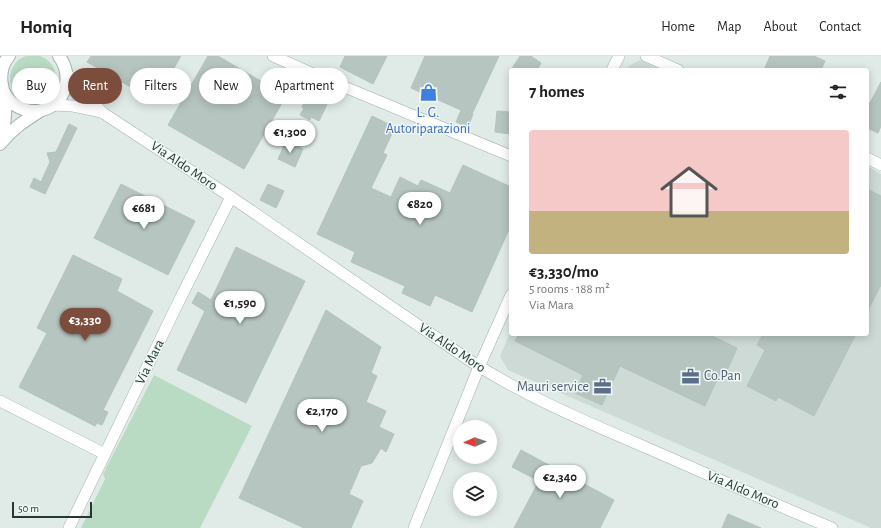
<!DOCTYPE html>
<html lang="en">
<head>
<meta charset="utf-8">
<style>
	:root { --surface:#fff; --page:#f6f6f6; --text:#222; --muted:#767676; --line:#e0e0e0; --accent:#7c4d3d }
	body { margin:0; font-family:"Alegreya Sans",sans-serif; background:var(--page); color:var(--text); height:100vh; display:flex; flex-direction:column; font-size:15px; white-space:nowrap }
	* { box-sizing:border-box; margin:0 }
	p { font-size:13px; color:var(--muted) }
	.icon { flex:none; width:22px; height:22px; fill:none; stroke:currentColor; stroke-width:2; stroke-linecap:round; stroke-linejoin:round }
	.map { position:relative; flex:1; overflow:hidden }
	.drawer { position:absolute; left:509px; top:12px; width:360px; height:268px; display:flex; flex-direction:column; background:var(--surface); border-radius:4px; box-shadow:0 2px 10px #0003 }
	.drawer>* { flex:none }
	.banner { position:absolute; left:12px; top:12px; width:380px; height:36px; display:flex; gap:8px }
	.needle { width:26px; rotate:268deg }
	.tools { position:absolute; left:453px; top:364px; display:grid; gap:8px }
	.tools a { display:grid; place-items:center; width:44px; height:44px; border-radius:50%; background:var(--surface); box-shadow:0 2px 10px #0003; font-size:20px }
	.scale { position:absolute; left:12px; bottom:10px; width:80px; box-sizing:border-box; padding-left:4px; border:2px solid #223a33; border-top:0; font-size:11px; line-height:14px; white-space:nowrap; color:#223a33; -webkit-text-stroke:3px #f0f7f4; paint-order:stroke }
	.price { position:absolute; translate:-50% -34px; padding:0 9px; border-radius:14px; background:#fff; color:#222; font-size:13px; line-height:26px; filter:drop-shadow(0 1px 2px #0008) }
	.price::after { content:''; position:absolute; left:50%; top:24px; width:12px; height:9px; margin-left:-6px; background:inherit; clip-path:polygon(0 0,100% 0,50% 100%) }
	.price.selected { background:var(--accent); color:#fff }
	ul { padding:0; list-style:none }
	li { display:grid; align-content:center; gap:8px; height:212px; padding:0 20px }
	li+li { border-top:1px solid var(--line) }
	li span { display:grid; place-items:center; height:124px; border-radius:4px; color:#555 }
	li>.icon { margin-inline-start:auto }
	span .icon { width:72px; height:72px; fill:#fffc; stroke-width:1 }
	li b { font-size:17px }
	h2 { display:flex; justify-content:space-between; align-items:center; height:48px; padding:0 20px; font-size:17px }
	.tag { padding:0 14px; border-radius:18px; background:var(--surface); box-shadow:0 2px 10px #0003; font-size:14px; line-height:36px }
	.tag.selected { background:var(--accent); color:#fff }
	header { display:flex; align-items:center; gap:24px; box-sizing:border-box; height:56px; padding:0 20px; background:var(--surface); border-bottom:1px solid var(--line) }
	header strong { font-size:19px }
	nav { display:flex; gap:22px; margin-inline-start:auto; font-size:14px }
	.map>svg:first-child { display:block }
	.built { fill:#cedad5 }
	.green { fill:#badbc3 }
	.building { fill:#b6c5bf; stroke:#b3c3bd }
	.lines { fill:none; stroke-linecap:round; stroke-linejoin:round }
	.street-casing { stroke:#a3b2ad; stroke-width:12 }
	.secondary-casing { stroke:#a0b5ae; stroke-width:14 }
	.street { stroke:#fff; stroke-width:11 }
	.secondary { stroke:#fff; stroke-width:12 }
	.labels { text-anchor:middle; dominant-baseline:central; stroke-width:3; stroke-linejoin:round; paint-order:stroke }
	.shop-label { font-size:14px; fill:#366cbe; stroke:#f0f7f4 }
	.street-label { font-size:14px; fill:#223a33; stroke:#f0f7f4 }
	.service-label { font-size:14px; fill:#4e5e75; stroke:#f0f7f4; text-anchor:start }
</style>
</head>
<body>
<header>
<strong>Homiq</strong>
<nav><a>Home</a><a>Map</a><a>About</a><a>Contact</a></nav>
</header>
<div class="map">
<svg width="881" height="472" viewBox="0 0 881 472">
	<rect width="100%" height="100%" fill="#e0eae6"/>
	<path class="built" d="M 640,4 L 661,14 L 627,14 L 629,10 Z
		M 867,110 L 881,118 L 881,472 L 871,472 L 508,314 L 500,300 L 511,275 L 511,278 L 867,278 Z"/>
	<path class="green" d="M10 22a23 23 0 1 1 46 0a23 23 0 1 1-46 0Z
		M 154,319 L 252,370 L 200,472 L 81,472 L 105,423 L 103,418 Z"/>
	<path class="building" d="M 91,0 L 181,0 L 155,45 L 87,6 Z
		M 208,0 L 218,0 L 286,40 L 244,113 L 168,69 Z
		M 345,0 L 387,0 L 373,28 L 340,11 Z
		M 425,0 L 499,0 L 472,58 L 473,58 L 468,71 L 456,66 L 461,54 L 411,32 Z
		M 520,0 L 531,0 L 541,7 L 537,14 L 511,14 Z
		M 770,0 L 814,0 L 825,5 L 821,14 L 764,14 Z
		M 881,26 L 881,70 L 878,77 L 867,72 L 867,45 L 870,47 Z
		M 309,37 L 328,46 L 319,65 L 311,61 L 310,64 L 300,59 L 304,52 L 302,51 Z
		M 497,55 L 511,56 L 511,78 L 495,76 Z
		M 372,60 L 395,71 L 383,97 L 387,99 L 371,132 L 391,141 L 400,121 L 418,130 L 421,124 L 450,137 L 463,109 L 511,131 L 511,169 L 472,256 L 435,239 L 430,250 L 402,237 L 405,230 L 351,206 L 355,196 L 317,178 Z
		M 69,68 L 77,72 L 45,138 L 30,131 L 34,122 L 41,126 L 50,106 L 47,97 L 56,96 Z
		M 286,85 L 303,93 L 295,111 L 278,103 Z
		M 121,128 L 195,165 L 168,219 L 94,182 Z
		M 268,128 L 284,135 L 276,152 L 260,144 Z
		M 867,133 L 881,140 L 881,229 L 867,256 Z
		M 236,191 L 305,225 L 246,347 L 177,314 L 205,255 L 192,247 L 198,236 L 211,244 Z
		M 73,199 L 122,223 L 117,235 L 153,255 L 103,354 L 108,356 L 102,369 L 97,367 L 95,370 L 19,331 L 47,277 L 37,272 Z
		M 326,254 L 381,291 L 371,317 L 377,320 L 366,346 L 386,355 L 379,371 L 394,378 L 386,396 L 381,392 L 372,407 L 361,410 L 349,438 L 363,445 L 351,472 L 304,472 L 239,442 Z
		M 519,278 L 708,278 L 737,292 L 725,319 L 720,317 L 705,350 L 620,310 L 602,349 L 575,337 L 583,319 L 515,285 Z
		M 763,278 L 856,278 L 814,360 L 778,341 L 776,345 L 747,330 L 765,294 L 757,289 Z
		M 521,394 L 614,444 L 600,472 L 514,472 L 539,425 L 512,411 Z
		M 728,458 L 761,472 L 722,472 Z"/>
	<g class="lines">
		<defs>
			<path id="street" d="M 273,0 L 318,20 L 511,100
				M 646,0 L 678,14
				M 612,14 L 619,0
				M 67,18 L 80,34 L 103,57 L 231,141 L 466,302 C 522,339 584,365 645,391 C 707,418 769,446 832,472
				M 53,49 L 73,50 L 102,56
				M 867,102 L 881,109
				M 0,345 L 105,398
				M 69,472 L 179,245 L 231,141
				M 414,472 L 479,311 L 511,239"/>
			<path id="secondary" d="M 9,0 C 2,8 0,18 2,29 C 3,37 8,44 15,49 C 48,70 82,32 59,0
				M 1,85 C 5,69 6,54 5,38
				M 0,88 C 12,73 24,65 40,55"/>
		</defs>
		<use href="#street" class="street-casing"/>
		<use href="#secondary" class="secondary-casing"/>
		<use href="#street" class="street"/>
		<use href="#secondary" class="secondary"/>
	</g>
	<defs>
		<symbol id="shop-bare" viewBox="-9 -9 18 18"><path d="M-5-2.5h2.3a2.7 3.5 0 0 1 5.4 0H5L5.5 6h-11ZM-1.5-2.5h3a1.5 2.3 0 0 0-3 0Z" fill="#3f7fe0" stroke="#f0f7f4" stroke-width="2.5" paint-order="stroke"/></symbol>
		<symbol id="office-bare" viewBox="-9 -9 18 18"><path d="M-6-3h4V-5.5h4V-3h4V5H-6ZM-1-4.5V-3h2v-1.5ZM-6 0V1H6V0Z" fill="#5c6f8a" stroke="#f0f7f4" stroke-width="2.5" paint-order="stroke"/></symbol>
	</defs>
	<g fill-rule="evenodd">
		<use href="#shop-bare" x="416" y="24" width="25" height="25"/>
		<use href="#office-bare" x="678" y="308" width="25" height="25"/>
		<use href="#office-bare" x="590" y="318" width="25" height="25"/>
	</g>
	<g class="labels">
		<g class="shop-label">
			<text x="428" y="57">L. G.<tspan x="428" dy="16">Autoriparazioni</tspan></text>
		</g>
		<g class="street-label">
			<text transform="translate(184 110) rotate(34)">Via Aldo Moro</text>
			<text transform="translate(452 292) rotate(34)">Via Aldo Moro</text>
			<text transform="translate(150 306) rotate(-64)">Via Mara</text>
			<text transform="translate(743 434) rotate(23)">Via Aldo Moro</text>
		</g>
		<g class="service-label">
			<text x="704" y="320">Co.Pan</text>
			<text x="589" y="331" text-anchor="end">Mauri service</text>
		</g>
	</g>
</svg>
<div class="tools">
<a><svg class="needle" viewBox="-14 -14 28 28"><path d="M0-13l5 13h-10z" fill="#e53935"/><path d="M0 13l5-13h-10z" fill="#767676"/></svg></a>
<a><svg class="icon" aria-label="layers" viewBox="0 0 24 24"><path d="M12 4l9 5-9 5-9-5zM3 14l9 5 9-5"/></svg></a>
</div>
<div class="scale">50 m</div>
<b class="price" style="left:290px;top:98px">€1,300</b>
<b class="price" style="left:420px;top:170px">€820</b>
<b class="price" style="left:144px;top:174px">€681</b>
<b class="price" style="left:240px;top:269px">€1,590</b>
<b class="price selected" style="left:85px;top:286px">€3,330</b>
<b class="price" style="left:322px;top:377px">€2,170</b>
<b class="price" style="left:560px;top:443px">€2,340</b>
<div class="banner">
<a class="tag">Buy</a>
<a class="tag selected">Rent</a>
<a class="tag">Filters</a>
<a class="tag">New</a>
<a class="tag">Apartment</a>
</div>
<section class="drawer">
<h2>7 homes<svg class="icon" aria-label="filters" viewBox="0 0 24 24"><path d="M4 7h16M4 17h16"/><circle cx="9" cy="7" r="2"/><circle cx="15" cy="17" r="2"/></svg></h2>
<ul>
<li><span style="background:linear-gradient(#f6c9c9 65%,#c2b280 0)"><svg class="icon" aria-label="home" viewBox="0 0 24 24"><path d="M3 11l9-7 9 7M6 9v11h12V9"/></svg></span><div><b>€3,330/mo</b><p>5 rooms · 188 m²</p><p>Via Mara</p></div></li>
</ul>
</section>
</div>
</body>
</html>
